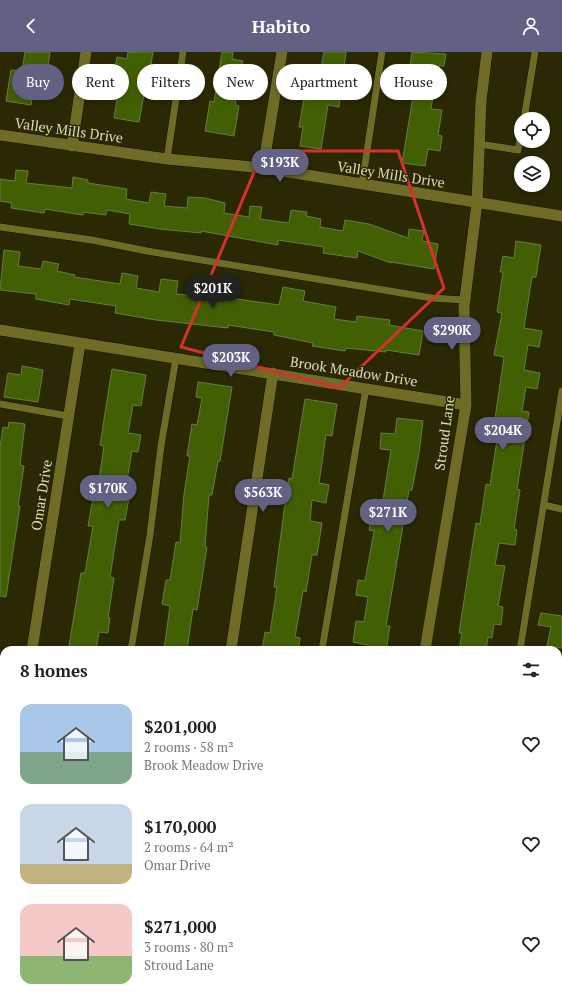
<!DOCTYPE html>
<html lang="en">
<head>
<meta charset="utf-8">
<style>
	:root { --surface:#fff; --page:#f2f2f2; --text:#222; --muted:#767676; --accent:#636183 }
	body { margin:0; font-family:"PT Serif",serif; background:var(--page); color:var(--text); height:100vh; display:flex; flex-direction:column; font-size:15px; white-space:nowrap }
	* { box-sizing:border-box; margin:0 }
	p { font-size:13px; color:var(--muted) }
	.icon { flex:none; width:22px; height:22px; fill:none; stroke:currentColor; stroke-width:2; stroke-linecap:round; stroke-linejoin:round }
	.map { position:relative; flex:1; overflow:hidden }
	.sheet { position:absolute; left:0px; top:594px; width:562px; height:356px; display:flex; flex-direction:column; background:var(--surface); border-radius:12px 12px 0 0; box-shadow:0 2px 6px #0003 }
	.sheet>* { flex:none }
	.banner { position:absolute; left:12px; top:12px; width:538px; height:36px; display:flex; gap:8px }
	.fabs { position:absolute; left:514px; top:60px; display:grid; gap:8px }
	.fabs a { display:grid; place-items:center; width:36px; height:36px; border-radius:50%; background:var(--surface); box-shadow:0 2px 6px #0003; font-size:20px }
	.price { position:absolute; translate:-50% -34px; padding:0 9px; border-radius:14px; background:var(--accent); color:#fff; font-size:13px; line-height:26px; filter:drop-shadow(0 1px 2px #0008) }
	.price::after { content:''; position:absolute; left:50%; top:24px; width:12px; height:9px; margin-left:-6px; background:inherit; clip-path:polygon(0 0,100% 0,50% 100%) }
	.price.selected { background:#222; color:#fff }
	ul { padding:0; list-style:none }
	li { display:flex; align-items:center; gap:12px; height:100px; padding:0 20px }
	li span { display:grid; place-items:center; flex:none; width:112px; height:80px; border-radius:12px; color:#555 }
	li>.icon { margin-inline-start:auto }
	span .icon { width:48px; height:48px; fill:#fffc; stroke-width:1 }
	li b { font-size:17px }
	h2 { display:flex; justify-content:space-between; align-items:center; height:48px; padding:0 20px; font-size:17px }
	.chip { padding:0 14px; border-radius:18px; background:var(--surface); box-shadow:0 2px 6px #0003; font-size:14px; line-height:36px }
	.chip.selected { background:var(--accent); color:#fff }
	header { display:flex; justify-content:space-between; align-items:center; height:52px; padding:0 20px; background:var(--accent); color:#fff; font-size:18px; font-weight:700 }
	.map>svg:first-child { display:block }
	.building { fill:#435f04; stroke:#657e40 }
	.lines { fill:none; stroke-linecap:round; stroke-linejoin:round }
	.service-casing { stroke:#121100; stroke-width:8 }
	.minor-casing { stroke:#121100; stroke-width:12 }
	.secondary-casing { stroke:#121100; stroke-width:12 }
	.service { stroke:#6e6c25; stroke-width:7 }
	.minor { stroke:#6e6c25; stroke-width:11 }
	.secondary { stroke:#6e6c25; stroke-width:11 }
	.marked { fill:none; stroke:#d6312f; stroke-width:3; stroke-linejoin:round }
	.labels { text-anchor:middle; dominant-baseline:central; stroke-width:3; stroke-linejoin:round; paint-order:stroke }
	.street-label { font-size:14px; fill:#ddddba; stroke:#2a2903 }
</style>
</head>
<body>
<header><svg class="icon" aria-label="back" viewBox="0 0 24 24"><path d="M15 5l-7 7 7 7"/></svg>Habito<svg class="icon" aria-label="person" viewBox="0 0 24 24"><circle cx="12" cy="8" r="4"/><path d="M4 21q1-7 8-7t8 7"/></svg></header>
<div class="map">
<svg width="562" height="950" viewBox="0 0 562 950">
	<rect width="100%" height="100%" fill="#2a2903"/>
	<path class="building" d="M 25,0 L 50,0 L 44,38 L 34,36 L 31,53 L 6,49 L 11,18 L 22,19 Z
		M 128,0 L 153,0 L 149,25 L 147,25 L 139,70 L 114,66 L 117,47 L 106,45 L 108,32 L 112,33 L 117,5 L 127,7 Z
		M 222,0 L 233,0 L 232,7 L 243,9 L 235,53 L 239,54 L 234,84 L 205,79 L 210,49 L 214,50 Z
		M 324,0 L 346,0 L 339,55 L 328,53 L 321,97 L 300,94 L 303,75 L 299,75 L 306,35 L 317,37 Z
		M 412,0 L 446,2 L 444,14 L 438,14 L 431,57 L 442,58 L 438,83 L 442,84 L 440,99 L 428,97 L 425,114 L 402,111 L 416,27 L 408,26 Z
		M 16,118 L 28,119 L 26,131 L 72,136 L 73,125 L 88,128 L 88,131 L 127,137 L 126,147 L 149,151 L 151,140 L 166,142 L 164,154 L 187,156 L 188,145 L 205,146 L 225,151 L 224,161 L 249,165 L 250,154 L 262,155 L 260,167 L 289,171 L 291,158 L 307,160 L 306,164 L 321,167 L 320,175 L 343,179 L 345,168 L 369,172 L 408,186 L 409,177 L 424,179 L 422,189 L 438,192 L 434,217 L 391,210 L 391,211 L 358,199 L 357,206 L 323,201 L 324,195 L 278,188 L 278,193 L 201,179 L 201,181 L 160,177 L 129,172 L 130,162 L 107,158 L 106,163 L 83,160 L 83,163 L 45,157 L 44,161 L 11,156 L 12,151 L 0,149 L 0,127 L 15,129 Z
		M 516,189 L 541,193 L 536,225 L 532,225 L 524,276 L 542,279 L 539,295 L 528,293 L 524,318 L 540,321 L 537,337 L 526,335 L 522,359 L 529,360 L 517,437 L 520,438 L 514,477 L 517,478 L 515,493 L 499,491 L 495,513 L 505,514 L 498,554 L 503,555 L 501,573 L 494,572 L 492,586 L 488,585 L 486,598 L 459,598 L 462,581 L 459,581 L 476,471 L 480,472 L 486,432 L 490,433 L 497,388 L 492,387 L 504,305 L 494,303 L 502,261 L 497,260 L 503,220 L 500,220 L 503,204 L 514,206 Z
		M 4,198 L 20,200 L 18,214 L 41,217 L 43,209 L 59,212 L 57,219 L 75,223 L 74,225 L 120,232 L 122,221 L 138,224 L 136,236 L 159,240 L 161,227 L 178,229 L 176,242 L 199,244 L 200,238 L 224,241 L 223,245 L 279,253 L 283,235 L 305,239 L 303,249 L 336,255 L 334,267 L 356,270 L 357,264 L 390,268 L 389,273 L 423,279 L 419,303 L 386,298 L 386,300 L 346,296 L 345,299 L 312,294 L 313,291 L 274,283 L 274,280 L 228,273 L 228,276 L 156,268 L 115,261 L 116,254 L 70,247 L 69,253 L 36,247 L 36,242 L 0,238 Z
		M 22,314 L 43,318 L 38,350 L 4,345 L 8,321 L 21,323 Z
		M 112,317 L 146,323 L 141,354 L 133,353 L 128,381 L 141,383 L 138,400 L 132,399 L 124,446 L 129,446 L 125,468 L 119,468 L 110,525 L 114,526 L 108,566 L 110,566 L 108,581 L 99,580 L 96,598 L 69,594 L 81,521 L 85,521 L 93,474 L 88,474 L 94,441 L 97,441 L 104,394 L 100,393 Z
		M 198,330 L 232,335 L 220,409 L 218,409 L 212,443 L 209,443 L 205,495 L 207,495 L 197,558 L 193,557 L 187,598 L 164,598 L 170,554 L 162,552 L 166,528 L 170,528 L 176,490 L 180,491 L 184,442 L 190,404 L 187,404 L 192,372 L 197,373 L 202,346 L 196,345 Z
		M 305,347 L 337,352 L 332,384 L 326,383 L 319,431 L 329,433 L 326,451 L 312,448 L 310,469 L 322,471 L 317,503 L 312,503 L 306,540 L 303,539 L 295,585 L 300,586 L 298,598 L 262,598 L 265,580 L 270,581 L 277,535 L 274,535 L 284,459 L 289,426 L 292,427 Z
		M 397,366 L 423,369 L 419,401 L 412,438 L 409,438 L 386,574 L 390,574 L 386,598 L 367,598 L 368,593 L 353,590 L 356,569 L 364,570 L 368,545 L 356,543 L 358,528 L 365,529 L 374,479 L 369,478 L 374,447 L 383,448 L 391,398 L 380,397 L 381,381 L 395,382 Z
		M 9,370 L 25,372 L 20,413 L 24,414 L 18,454 L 20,454 L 6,545 L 0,544 L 0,395 L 3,375 L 8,376 Z
		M 541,561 L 562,564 L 562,596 L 547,594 L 551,575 L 538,573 Z"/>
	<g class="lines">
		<defs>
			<path id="service" d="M 524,67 L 535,0
				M 479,92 L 518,98 L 521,82
				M 167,107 L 183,0
				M 362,132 L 382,0
				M 0,175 L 92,188 L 147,199 L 432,246 L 464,248
				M 0,352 L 68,364
				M 544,453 L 562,457
				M 131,598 L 150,483 L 161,394 L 176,306
				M 322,598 L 366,336
				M 520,598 L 562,339
				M 0,746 L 4,748
				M 0,832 L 4,834
				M 558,848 L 562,849
				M 228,946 L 237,950"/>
			<path id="minor" d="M 0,83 L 167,107 L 263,116 L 562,164
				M 72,94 L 86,0
				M 263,116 L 282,0
				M 0,278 L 466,353
				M 32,598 L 80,292
				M 231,598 L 273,321
				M 425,598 L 466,353 L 464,255 L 477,151 L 481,49 L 487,0
				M 0,935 L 4,937
				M 23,946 L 31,950
				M 556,946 L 562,947
				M 79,950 L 81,946
				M 470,950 L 471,946"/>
			<path id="secondary" d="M 0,771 L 4,773
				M 0,811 L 4,813
				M 278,946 L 288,950
				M 393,946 L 411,950"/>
		</defs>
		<use href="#service" class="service-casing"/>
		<use href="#minor" class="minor-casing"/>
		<use href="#secondary" class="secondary-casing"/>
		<use href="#service" class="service"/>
		<use href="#minor" class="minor"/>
		<use href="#secondary" class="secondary"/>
	</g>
	<path class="marked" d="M 263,99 L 398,99 L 444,236 L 339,336 L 181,295 Z"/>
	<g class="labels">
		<g class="street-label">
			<text transform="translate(69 78) rotate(8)">Valley Mills Drive</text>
			<text transform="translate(391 122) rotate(9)">Valley Mills Drive</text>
			<text transform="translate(354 319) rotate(9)">Brook Meadow Drive</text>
			<text transform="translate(444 381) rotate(-82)">Stroud Lane</text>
			<text transform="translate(41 443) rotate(-81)">Omar Drive</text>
		</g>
	</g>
</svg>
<div class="fabs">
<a><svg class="icon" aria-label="locate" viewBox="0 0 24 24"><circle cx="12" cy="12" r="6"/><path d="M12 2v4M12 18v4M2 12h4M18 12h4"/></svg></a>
<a><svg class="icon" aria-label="layers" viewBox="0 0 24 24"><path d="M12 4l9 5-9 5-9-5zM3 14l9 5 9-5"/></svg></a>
</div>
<b class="price" style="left:280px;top:131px">$193K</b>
<b class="price selected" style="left:213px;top:257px">$201K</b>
<b class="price" style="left:452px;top:299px">$290K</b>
<b class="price" style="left:231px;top:326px">$203K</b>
<b class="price" style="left:503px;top:399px">$204K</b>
<b class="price" style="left:108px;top:457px">$170K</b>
<b class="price" style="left:263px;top:461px">$563K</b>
<b class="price" style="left:388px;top:481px">$271K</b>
<div class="banner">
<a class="chip selected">Buy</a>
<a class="chip">Rent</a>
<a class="chip">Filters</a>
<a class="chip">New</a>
<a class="chip">Apartment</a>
<a class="chip">House</a>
</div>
<section class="sheet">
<h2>8 homes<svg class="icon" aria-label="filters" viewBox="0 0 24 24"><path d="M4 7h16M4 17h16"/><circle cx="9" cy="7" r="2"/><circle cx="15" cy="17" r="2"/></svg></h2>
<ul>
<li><span style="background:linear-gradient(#a9c7e8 60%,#7fa58c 0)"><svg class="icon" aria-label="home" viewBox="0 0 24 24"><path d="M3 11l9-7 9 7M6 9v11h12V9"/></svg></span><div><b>$201,000</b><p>2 rooms · 58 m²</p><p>Brook Meadow Drive</p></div><svg class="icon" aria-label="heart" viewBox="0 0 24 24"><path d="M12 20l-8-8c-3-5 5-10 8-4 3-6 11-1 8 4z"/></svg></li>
<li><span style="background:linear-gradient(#c9d6e8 75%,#c2b280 0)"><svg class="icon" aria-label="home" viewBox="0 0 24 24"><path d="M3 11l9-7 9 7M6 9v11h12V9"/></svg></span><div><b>$170,000</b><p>2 rooms · 64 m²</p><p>Omar Drive</p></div><svg class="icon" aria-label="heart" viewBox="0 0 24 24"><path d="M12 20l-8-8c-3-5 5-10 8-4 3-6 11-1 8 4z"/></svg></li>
<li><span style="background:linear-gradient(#f6c9c9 65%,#8fb573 0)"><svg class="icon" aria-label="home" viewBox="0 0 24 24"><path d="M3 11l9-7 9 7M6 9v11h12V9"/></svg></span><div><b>$271,000</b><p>3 rooms · 80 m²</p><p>Stroud Lane</p></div><svg class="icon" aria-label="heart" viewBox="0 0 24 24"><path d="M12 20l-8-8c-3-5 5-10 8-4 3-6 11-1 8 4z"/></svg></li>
</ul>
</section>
</div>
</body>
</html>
